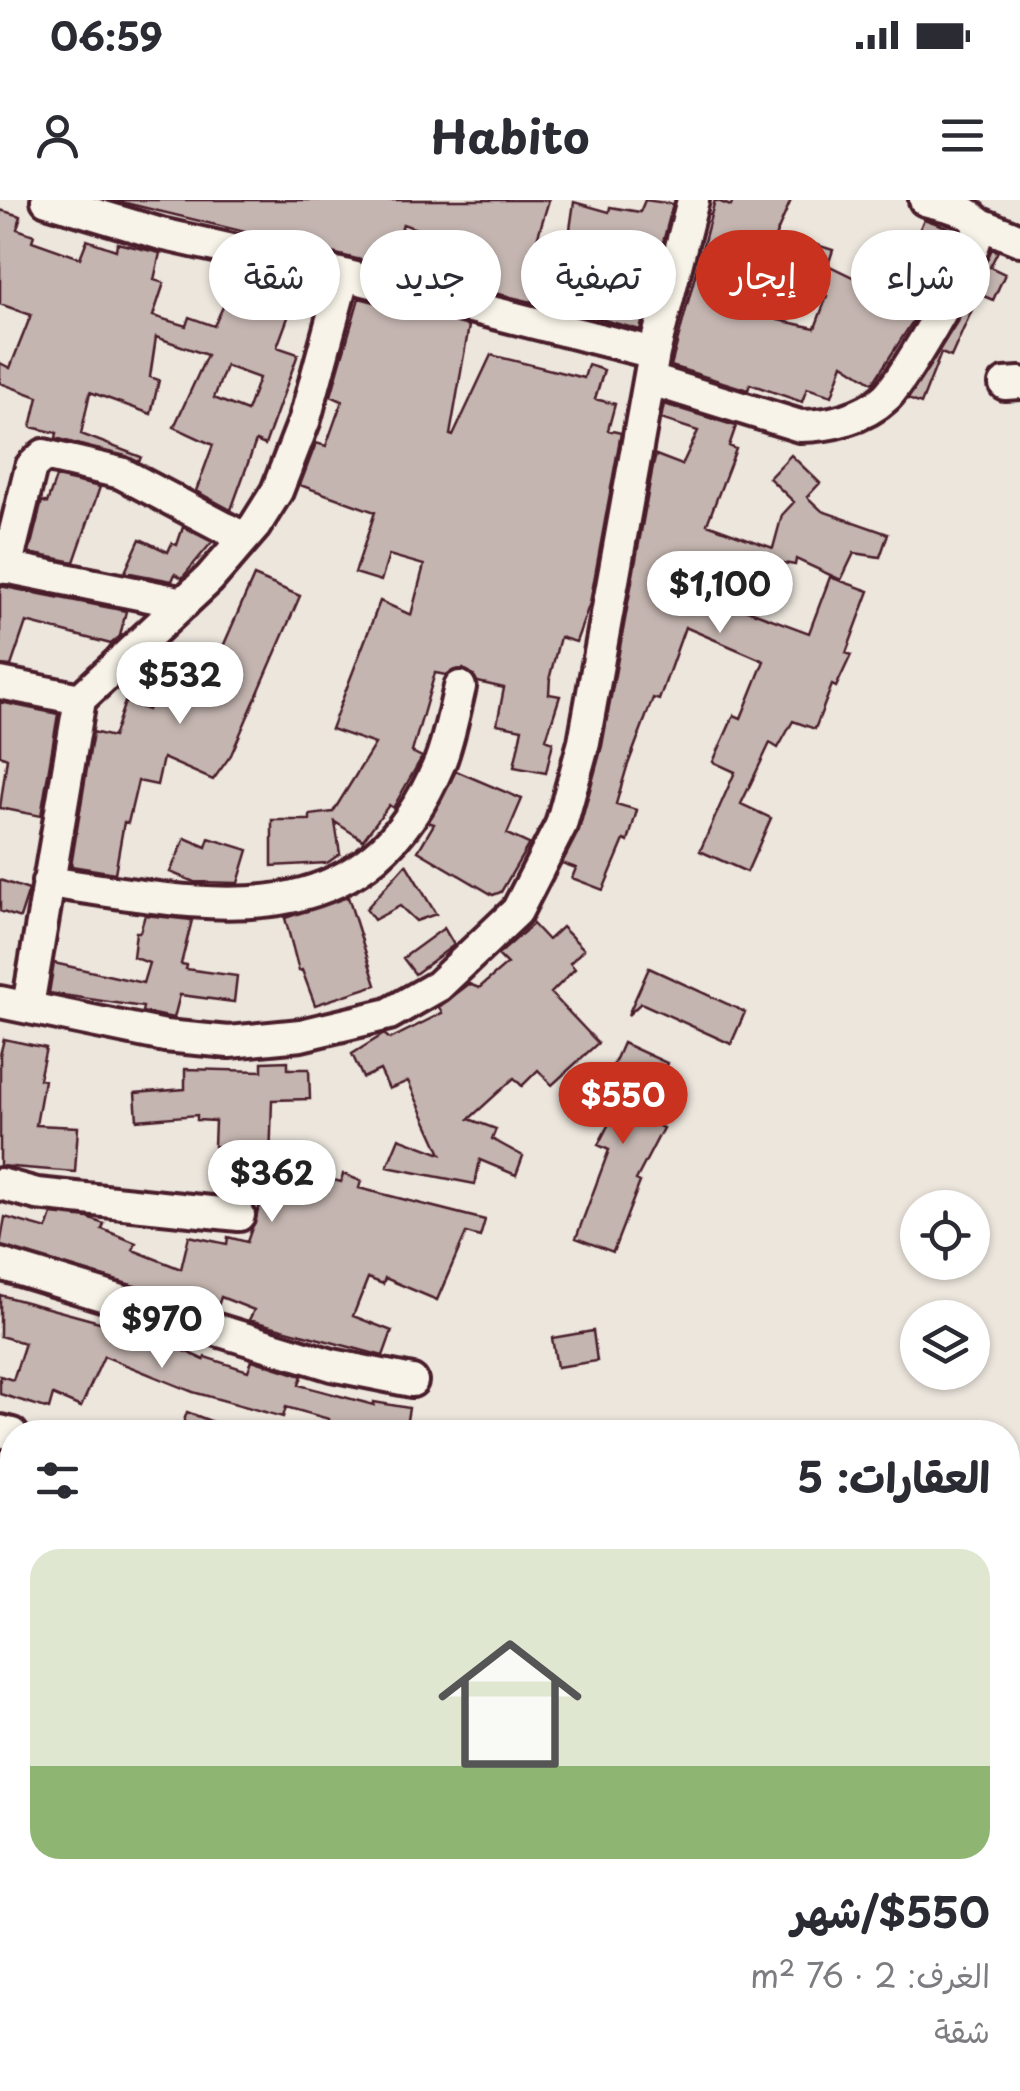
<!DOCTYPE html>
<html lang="ar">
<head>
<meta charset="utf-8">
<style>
	:root { --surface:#fff; --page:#f7f7f7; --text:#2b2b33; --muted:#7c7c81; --accent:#c8321e }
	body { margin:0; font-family:"Playpen Sans","Playpen Sans Arabic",sans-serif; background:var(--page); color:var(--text); direction:rtl; height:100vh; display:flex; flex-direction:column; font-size:38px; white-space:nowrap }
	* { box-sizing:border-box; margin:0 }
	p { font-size:32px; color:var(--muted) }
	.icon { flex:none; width:55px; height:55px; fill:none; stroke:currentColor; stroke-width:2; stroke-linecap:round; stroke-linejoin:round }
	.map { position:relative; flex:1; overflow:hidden; direction:ltr }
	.sheet { position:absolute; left:0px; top:1220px; width:1020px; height:672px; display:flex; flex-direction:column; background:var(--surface); border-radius:40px 40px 0 0; box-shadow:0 2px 8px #0004; direction:rtl }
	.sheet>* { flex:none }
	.hud { position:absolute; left:30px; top:30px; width:960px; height:90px; direction:rtl; display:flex; gap:20px }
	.controls { position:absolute; left:900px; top:990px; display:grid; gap:20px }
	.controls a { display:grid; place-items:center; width:90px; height:90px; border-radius:50%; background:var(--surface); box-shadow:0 2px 8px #0004; font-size:50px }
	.price { position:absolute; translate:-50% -85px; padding:0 22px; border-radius:35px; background:#fff; color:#222; font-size:32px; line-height:65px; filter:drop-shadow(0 2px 5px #0008) }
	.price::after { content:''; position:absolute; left:50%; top:60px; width:30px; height:22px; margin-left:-15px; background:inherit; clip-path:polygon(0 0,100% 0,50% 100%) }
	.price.selected { background:var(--accent); color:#fff }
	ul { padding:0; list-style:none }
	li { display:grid; align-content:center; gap:20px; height:530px; padding:0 30px }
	li span { display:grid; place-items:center; height:310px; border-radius:30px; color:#555 }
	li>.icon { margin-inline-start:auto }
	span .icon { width:180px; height:180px; fill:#fffc; stroke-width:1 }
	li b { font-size:42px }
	h2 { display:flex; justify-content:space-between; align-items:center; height:120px; padding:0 30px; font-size:42px }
	.pill { padding:0 35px; border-radius:45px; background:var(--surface); box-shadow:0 2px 8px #0004; font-size:35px; line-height:90px }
	.pill.selected { background:var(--accent); color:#fff }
	.status { display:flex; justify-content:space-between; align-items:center; height:70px; padding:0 50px; background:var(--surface); direction:ltr }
	.status svg { height:28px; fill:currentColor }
	header { display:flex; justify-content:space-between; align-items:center; height:130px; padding:0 30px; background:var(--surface); font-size:45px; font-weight:700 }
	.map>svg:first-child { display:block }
	.building { fill:#c4b5b0; stroke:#4a1f2b; stroke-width:2.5; fill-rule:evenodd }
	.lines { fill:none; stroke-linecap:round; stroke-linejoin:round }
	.minor-casing { stroke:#4a1f2b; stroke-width:38 }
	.minor { stroke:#f7f3e8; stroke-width:30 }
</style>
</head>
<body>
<div class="status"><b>06:59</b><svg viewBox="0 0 49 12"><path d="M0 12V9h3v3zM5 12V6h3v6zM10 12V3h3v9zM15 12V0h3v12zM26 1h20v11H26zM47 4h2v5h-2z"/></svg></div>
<header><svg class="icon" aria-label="menu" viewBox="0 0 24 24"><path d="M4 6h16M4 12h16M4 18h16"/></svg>Habito<svg class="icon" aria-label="person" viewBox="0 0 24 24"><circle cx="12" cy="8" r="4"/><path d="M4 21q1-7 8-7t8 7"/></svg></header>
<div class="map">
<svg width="1020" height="1891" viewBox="0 0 1020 1891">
	<rect width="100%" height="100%" fill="#ece6dd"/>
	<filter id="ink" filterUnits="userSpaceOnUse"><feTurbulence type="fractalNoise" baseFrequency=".01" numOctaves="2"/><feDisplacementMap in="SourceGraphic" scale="20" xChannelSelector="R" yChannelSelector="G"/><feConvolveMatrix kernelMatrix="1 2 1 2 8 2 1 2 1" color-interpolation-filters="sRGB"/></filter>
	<g filter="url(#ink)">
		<path class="building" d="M 113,0 L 549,0 L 530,62 L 563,77 L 574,2 L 609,12 L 610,7 L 640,12 L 645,0 L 673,4 L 640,130 L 579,113 L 534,93 L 532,102 L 443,81 L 456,43 L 403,24 L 390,67 ZM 590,39 L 634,50 L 624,83 L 585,72 Z
			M 715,0 L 731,6 L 733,0 L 791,0 L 772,44 L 810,57 L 814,44 L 833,50 L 828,65 L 861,81 L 875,49 L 906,61 L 924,19 L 958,31 L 924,104 L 873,183 L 843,164 L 832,196 L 807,188 L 802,202 L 750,184 L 748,190 L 671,166 ZM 787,82 L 827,96 L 815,128 L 778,120 Z
			M 0,10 L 21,16 L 17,29 L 34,35 L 32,41 L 80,58 L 87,40 L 116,50 L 117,43 L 160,53 L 154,80 L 164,83 L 153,116 L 186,126 L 189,117 L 214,126 L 236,79 L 263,92 L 266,82 L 297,93 L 277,147 L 298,154 L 265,245 L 256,241 L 231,310 L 196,291 L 213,245 L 174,227 L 207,155 L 156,137 L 150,177 L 159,180 L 151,214 L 90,192 L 81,234 L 141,257 L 139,262 L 56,238 L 57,233 L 31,227 L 38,197 L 0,183 L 0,163 L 10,168 L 31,115 L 0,104 ZM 226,166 L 259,178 L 247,211 L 214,198 Z
			M 992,49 L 998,51 L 990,67 L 1005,74 L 993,100 L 979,94 L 951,157 L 941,153 L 921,204 L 908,199 L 957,122 Z
			M 359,98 L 469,126 L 450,235 L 453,236 L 491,155 L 584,178 L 588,165 L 604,170 L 595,199 L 615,204 L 608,230 L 621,233 L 590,403 L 576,442 L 560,437 L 550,476 L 549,494 L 560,496 L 546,539 L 553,542 L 546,573 L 514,567 L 522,529 L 497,524 L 504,488 L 478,482 L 463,469 L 446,475 L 435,473 L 412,552 L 422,557 L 393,608 L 389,605 L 363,640 L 335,622 L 340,654 L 327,663 L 272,666 L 272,620 L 310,620 L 310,615 L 333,612 L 375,544 L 331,529 L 380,401 L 411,415 L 424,365 L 389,355 L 381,381 L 355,373 L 375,312 L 300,285 L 316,243 L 326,246 L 342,201 L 331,196 Z
			M 664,204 L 736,226 L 729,246 L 736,249 L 707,324 L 773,348 L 782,315 L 794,302 L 769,278 L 791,255 L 820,283 L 807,297 L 822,311 L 888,334 L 880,357 L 854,353 L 841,380 L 796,359 L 795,365 L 761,359 L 742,408 L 809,433 L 830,377 L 869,391 L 846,453 L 851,455 L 836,487 L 832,485 L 815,529 L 793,521 L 778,548 L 770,543 L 741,604 L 771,618 L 747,672 L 700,651 L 735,572 L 713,562 L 734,515 L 741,518 L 764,461 L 685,427 L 659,500 L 653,498 L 627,567 L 616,604 L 637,610 L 628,642 L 624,640 L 603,690 L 572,678 L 576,668 L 562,663 L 579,630 L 602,546 L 653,266 L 656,255 L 682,265 L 698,231 L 661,219 Z
			M 56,277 L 100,287 L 74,362 L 29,353 L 42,301 L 47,303 Z
			M 183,327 L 212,342 L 182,378 L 175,374 L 172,381 L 125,372 L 140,339 L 168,352 L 172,343 L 177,345 Z
			M 254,376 L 300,396 L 231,555 L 213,580 L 163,558 L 157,585 L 138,581 L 128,623 L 124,622 L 115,673 L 71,666 L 93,532 L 113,537 L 125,502 L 148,510 L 158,484 L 200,499 Z
			M 0,386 L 126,411 L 120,436 L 111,444 L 26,422 L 11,466 L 0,465 Z
			M 0,502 L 58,514 L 41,616 L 0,608 L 7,558 L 0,555 Z
			M 456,571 L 522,599 L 507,634 L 529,644 L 501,692 L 493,695 L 418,651 L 434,624 L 428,622 Z
			M 185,638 L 206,647 L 209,638 L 248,650 L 238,683 L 194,682 L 170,672 Z
			M 406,664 L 436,714 L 416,721 L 400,706 L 374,720 L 366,709 Z
			M 0,680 L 29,690 L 20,718 L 0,711 Z
			M 348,697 L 376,785 L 315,805 L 302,770 L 299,771 L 285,718 Z
			M 145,715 L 192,720 L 181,764 L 187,765 L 186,769 L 237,776 L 234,802 L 180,795 L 174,818 L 142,812 L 143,807 L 49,793 L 54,763 L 143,783 L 149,763 L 133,757 L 136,732 L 140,732 Z
			M 533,724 L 548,740 L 562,727 L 584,749 L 570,763 L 575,769 L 551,793 L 598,843 L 552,885 L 538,870 L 522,886 L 514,878 L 469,919 L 496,929 L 492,939 L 523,956 L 516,975 L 480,960 L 475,984 L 387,967 L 399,938 L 441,954 L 408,881 L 389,889 L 380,870 L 363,878 L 352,854 L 384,834 L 390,839 L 442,813 L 439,807 L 469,784 L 479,788 L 507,764 L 498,755 Z
			M 444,728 L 454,745 L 415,774 L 403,758 Z
			M 649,768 L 745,812 L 731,844 L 641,803 L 628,815 Z
			M 4,839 L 46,848 L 39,879 L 44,880 L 36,925 L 78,927 L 75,972 L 0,966 L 0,855 Z
			M 623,843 L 667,863 L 642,918 L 663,928 L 636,980 L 640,982 L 613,1052 L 576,1038 L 609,950 L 598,945 L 615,912 L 607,907 L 619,882 L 608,877 Z
			M 288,861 L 288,869 L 309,869 L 310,899 L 272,900 L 270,963 L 341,982 L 343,974 L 361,981 L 359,988 L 485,1020 L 480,1037 L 466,1033 L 437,1100 L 385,1078 L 383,1084 L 368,1078 L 353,1116 L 392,1131 L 383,1156 L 249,1120 L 254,1110 L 221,1097 L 218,1106 L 177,1092 L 175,1098 L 0,1046 L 5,1017 L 47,1029 L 52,1014 L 88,1018 L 104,1024 L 102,1029 L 136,1043 L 133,1050 L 181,1069 L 189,1036 L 227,1044 L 228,1037 L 247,1042 L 263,997 L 230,989 L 241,947 L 214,946 L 215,921 L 197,920 L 197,915 L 137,920 L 135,893 L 185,889 L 185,869 L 262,871 L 262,862 Z
			M 0,1095 L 114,1126 L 142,1140 L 146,1133 L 204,1160 L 205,1157 L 248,1171 L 252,1160 L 302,1176 L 299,1185 L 374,1205 L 374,1202 L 409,1208 L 405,1232 L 341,1232 L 326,1228 L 329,1219 L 286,1207 L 283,1217 L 193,1192 L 104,1156 L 81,1207 L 53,1195 L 49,1209 L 0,1194 L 0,1176 L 13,1180 L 25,1143 L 0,1136 Z
			M 593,1131 L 597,1161 L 557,1167 L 552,1138 Z
			M 187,1212 L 237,1231 L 237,1232 L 180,1232 Z"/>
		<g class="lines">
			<defs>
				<path id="minor" d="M 47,0 L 161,34 L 344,75 L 654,153
					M 976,22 L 1020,40
					M 651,180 L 800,226 C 829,226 864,218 886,197 C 904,180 982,47 978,27 C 974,8 940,5 925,0
					M 1005,184 L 1020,183
					M 0,366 L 184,403
					M 6,368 L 31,267 L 44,255 L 121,273 L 244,338
					M 0,483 L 80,499
					M 48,682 C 207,705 363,746 440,562 C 449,539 454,512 460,487
					M 0,802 L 165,836 L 229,842 L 301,835 L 389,814 L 438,786 L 517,711 L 561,625 L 584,542 L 654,153 L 693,0
					M 28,806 L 80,499 L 209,379 L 255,326 L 277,291 L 305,219 L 344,75
					M 0,984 L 37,994 L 239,1015
					M 0,1064 L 332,1165 L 412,1181
					M 0,1231 L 12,1234"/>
			</defs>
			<use href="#minor" class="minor-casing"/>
			<use href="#minor" class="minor"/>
		</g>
	</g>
</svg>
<div class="controls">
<a><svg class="icon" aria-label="locate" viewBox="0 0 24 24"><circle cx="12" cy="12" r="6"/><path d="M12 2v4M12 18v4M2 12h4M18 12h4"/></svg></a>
<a><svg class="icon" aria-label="layers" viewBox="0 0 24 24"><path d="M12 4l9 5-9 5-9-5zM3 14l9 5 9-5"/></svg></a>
</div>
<b class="price" style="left:720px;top:436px">$1,100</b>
<b class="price" style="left:180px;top:527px">$532</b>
<b class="price selected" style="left:623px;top:947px">$550</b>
<b class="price" style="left:272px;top:1025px">$362</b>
<b class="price" style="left:162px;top:1171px">$970</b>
<div class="hud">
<a class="pill">شراء</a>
<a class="pill selected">إيجار</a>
<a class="pill">تصفية</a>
<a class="pill">جديد</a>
<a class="pill">شقة</a>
</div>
<section class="sheet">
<h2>العقارات: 5<svg class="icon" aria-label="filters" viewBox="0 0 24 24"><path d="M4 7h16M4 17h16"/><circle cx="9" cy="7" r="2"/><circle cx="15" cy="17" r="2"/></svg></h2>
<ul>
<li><span style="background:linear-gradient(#dfe7d0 70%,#8fb573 0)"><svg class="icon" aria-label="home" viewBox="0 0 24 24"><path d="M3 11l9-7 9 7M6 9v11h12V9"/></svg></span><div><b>$550/شهر</b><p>الغرف: 2 · 76 m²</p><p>شقة</p></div></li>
</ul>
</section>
</div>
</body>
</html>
